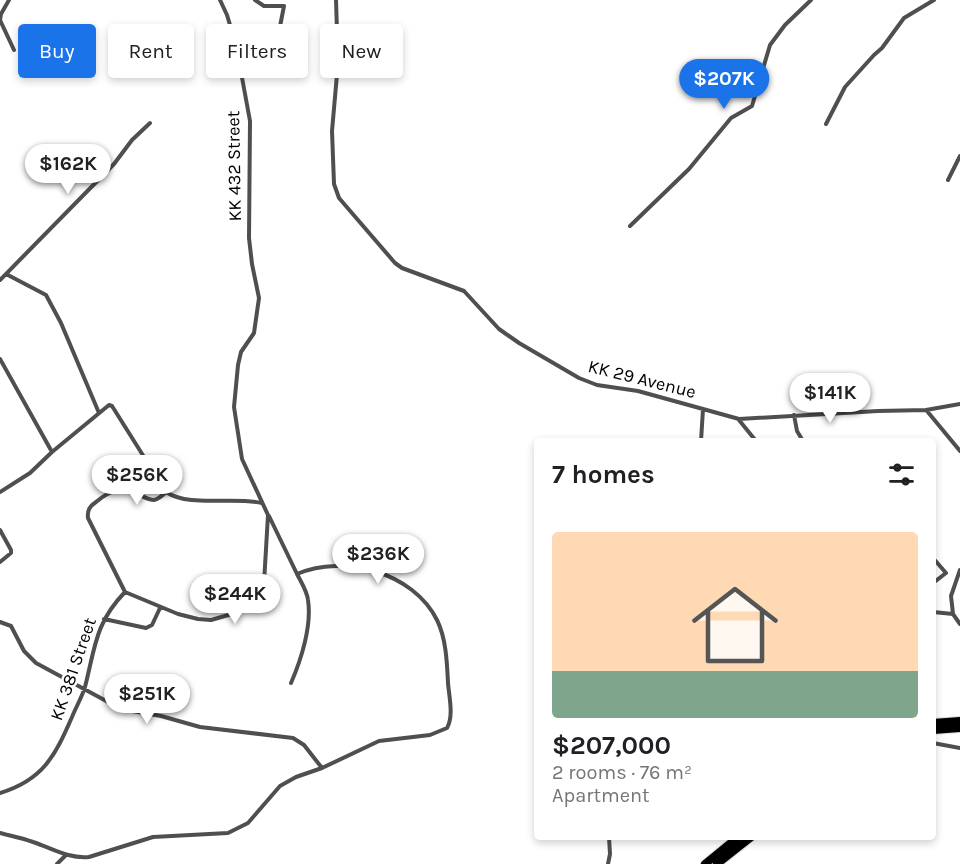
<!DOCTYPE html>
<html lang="en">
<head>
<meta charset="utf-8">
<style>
	:root { --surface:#fff; --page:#f6f6f6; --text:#202124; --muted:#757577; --accent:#1a73e8 }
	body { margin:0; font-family:Karla,sans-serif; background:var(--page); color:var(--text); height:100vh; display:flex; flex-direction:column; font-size:22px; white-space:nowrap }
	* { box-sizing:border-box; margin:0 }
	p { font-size:20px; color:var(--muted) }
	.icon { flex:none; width:33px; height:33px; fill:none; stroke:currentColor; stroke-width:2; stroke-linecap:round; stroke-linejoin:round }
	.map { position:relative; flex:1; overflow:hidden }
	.sheet { position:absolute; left:534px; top:438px; width:402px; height:402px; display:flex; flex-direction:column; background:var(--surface); border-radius:6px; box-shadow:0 3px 9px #0003 }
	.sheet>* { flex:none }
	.guide { position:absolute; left:18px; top:24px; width:426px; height:54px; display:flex; gap:12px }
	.price { position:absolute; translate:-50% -51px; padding:0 14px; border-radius:21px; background:#fff; color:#222; font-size:20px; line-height:39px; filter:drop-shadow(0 2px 3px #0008) }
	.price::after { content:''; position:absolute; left:50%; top:36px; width:18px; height:14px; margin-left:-9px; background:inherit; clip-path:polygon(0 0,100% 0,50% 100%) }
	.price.on { background:var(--accent); color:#fff }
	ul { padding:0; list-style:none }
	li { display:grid; align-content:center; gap:12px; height:318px; padding:0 18px }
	li span { display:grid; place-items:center; height:186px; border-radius:6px; color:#555 }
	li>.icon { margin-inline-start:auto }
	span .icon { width:108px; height:108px; fill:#fffc; stroke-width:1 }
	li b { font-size:26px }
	h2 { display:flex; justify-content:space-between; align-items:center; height:72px; padding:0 18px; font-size:26px }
	.chip { padding:0 21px; border-radius:6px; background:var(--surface); box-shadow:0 3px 9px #0003; font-size:21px; line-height:54px }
	.chip.on { background:var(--accent); color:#fff }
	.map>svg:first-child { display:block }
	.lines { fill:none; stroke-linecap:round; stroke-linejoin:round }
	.highway-casing { stroke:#dbdbdb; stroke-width:10 }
	.street { stroke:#4f4f4f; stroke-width:4 }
	.highway { stroke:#000; stroke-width:8 }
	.labels { text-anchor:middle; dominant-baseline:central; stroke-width:5; stroke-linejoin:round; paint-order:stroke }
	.street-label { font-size:18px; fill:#000; stroke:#fff }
</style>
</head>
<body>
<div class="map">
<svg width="960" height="864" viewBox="0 0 960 864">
	<rect width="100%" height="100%" fill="#fff"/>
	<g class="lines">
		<defs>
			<path id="highway" d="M 933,723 L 960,721
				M 933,730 L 960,728
				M 705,864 L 738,837
				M 717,864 L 751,837"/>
		</defs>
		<use href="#highway" class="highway-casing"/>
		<path class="street" d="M 336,0 L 338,63 L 332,131 L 334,184 L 339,198 L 395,263 L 402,268 L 464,291 L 499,329 L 519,343 L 579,378 L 597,385 L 638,391 L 703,409 L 701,441
			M 0,20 L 14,50
			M 0,20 L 1,14 L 9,0
			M 237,51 L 274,57 L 284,6 L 264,6 L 255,0
			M 826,124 L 845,87 L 874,55 L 882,48 L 904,18 L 934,0
			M 948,180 L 960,156
			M 630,226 L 689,169 L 731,118 L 752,106 L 770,45 L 785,25 L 811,0
			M 6,274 L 46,295 L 61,323 L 99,413
			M 0,280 L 114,164 L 132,140 L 150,123
			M 0,359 L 52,452
			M 703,409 L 739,419 L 878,411 L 926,410 L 960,404
			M 927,411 L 960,451
			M 794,415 L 797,431 L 803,441
			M 739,420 L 756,441
			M 0,492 L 30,473 L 52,452 L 109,405 L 112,406 L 166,492
			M 0,530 L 11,550 L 11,553 L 0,562
			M 933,558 L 946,573 L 933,583
			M 125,592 L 88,518 C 87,510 90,506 96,502 C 110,490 123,486 140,495 C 144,497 149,500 154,500 C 159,499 163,495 166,492 C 190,508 233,496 262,503
			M 933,612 L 953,614 L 960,624
			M 953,614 L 951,596 L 960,570
			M 104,619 L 146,628 L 152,625 L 160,608
			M 0,622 L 11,626 L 24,651 L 36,663 L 121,709 L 161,716 L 200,727 L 293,738 L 304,745 L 322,768
			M 291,683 C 301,660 312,626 308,600 C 307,591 301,582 297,574
			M 933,743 L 960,748
			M 0,793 C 43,780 55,756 72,717 C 76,707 82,697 85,687 C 95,648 95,623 125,592 L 178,614 L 198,619 L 211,620 L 239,612 L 252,605 L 262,595 L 264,583 L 268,515 L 242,459 L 234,407 L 238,365 L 241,352 L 254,333 L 259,298 L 252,264 L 249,238 L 250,121 L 236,45 L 227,15 L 220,0
			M 0,833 C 11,836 22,838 33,842 C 52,848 68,859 89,857 L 153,837 L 228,833 L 248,823 L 280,786 L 296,777 L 322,768 L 379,741 L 430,735 L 447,728 C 454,716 449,696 448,683 C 447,662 446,638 437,620 C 413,572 344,554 297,574 L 269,516
			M 57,864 L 66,855
			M 608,864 L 610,854 L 609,837"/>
		<use href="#highway" class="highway"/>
	</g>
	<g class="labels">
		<g class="street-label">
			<text transform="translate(234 166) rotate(-91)">KK 432 Street</text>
			<text transform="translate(642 379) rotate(14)">KK 29 Avenue</text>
			<text transform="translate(73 669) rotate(-71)">KK 381 Street</text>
		</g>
	</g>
</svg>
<b class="price on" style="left:724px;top:110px">$207K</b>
<b class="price" style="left:68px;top:195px">$162K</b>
<b class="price" style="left:830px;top:424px">$141K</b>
<b class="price" style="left:137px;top:506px">$256K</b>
<b class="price" style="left:378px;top:585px">$236K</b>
<b class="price" style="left:235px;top:625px">$244K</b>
<b class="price" style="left:147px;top:725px">$251K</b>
<div class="guide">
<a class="chip on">Buy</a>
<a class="chip">Rent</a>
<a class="chip">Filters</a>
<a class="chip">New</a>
</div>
<section class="sheet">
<h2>7 homes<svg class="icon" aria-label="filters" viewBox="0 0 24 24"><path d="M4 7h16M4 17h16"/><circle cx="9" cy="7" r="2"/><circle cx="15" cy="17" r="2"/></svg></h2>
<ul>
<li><span style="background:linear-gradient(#ffd9b3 75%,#7fa58c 0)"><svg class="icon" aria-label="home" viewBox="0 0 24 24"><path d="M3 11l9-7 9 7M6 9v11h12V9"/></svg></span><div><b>$207,000</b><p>2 rooms · 76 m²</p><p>Apartment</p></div></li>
</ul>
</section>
</div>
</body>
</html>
